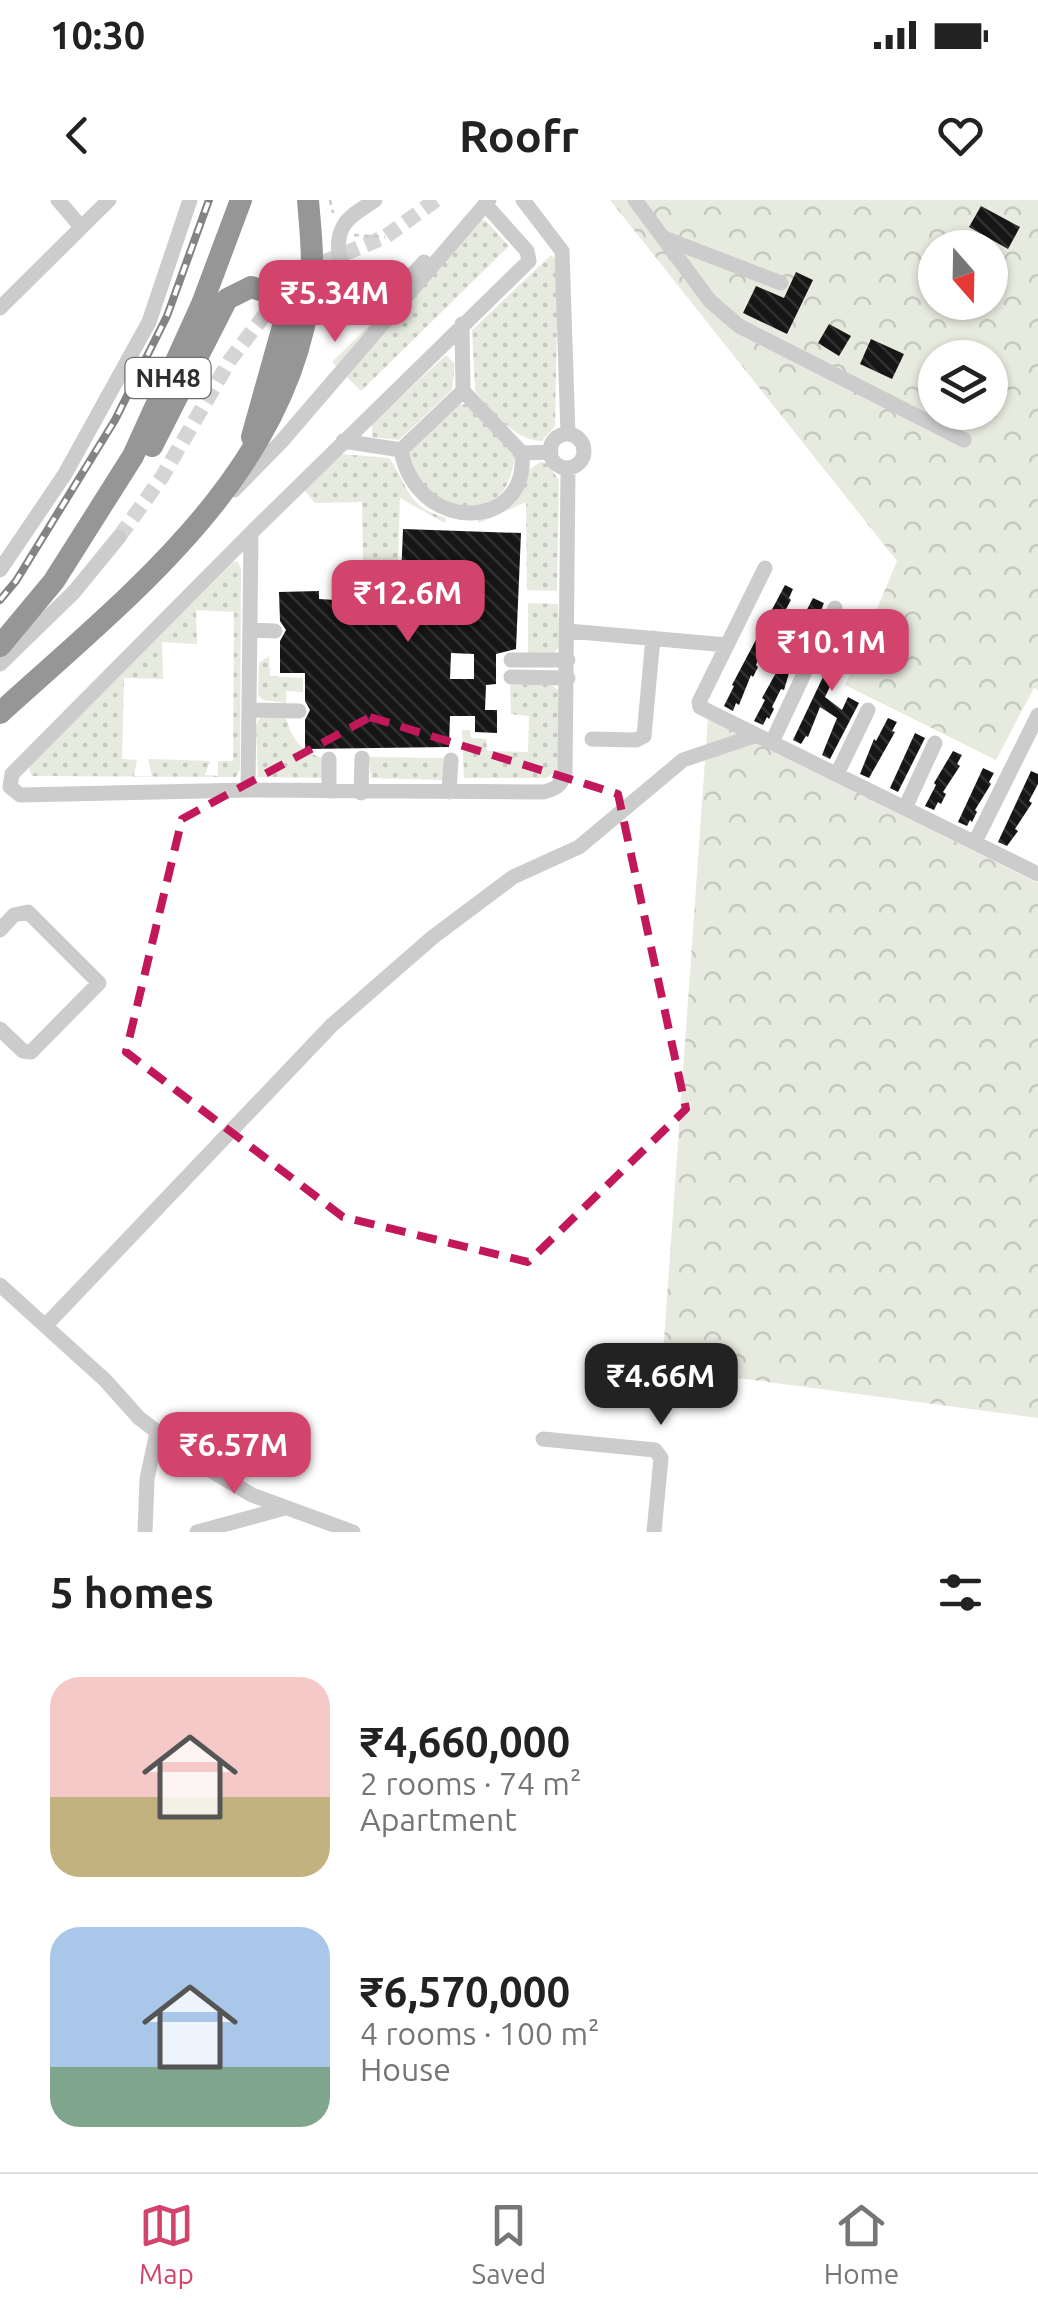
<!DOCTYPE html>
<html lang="en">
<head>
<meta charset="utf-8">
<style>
	:root { --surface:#fff; --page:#f6f6f6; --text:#222; --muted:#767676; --line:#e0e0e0; --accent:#d3446c }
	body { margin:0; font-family:Ubuntu,sans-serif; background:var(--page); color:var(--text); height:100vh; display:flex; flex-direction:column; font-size:38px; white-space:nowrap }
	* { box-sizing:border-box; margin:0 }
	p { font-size:32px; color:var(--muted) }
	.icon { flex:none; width:55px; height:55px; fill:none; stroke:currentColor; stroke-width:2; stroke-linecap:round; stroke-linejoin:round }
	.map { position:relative; height:1332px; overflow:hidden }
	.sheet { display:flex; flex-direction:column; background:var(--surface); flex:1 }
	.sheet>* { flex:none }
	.needle { width:65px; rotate:160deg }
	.buttons { position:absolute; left:918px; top:30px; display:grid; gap:20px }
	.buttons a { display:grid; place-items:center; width:90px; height:90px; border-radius:50%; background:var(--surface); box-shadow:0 2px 8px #0004; font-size:50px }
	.price { position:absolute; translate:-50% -85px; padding:0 22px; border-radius:20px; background:var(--accent); color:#fff; font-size:32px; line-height:65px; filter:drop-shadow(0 2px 5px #0008) }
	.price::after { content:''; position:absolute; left:50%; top:60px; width:30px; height:22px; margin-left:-15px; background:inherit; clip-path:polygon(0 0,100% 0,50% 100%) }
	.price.current { background:#222; color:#fff }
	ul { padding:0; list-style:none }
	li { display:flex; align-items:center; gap:30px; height:250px; padding:0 50px }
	li span { display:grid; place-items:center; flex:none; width:280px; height:200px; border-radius:30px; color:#555 }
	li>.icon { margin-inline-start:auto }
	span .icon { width:120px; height:120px; fill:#fffc; stroke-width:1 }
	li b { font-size:42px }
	h2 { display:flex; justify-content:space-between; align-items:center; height:120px; padding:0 50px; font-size:42px }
	.status { display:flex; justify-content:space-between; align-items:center; height:70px; padding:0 50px; background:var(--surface); direction:ltr }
	.status svg { height:28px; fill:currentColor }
	header { display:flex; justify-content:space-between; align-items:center; height:130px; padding:0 50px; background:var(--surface); font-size:45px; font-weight:600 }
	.menu { display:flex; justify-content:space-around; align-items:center; height:140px; border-top:2px solid var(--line); background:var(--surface); font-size:28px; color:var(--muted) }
	.menu a { display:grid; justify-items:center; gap:5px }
	.menu .current { color:var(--accent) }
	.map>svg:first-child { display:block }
	.grass { fill:url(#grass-dots); fill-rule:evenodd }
	.forest { fill:url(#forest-crowns); fill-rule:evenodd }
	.building { fill:url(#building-back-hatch); fill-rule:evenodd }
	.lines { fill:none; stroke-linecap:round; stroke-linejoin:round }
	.minor-tunnel { stroke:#d5d5d5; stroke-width:15; stroke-dasharray:15 8; stroke-linecap:butt }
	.path { stroke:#c9c9c9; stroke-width:2.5; stroke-dasharray:5 5; stroke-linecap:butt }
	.minor { stroke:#ccc; stroke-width:15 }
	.highway { stroke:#969696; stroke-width:22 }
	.rail-casing { stroke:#848484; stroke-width:8 }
	.rail { stroke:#fff; stroke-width:4; stroke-dasharray:11; stroke-linecap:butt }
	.marked { fill:none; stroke:#c2185b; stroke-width:8; stroke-dasharray:20 12; stroke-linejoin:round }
	.labels { text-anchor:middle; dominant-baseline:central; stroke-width:10; stroke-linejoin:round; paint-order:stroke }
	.shield { fill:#fff; stroke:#6d6d6d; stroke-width:2.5 }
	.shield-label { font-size:25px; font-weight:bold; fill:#2f2f2f }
</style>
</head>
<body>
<div class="status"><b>10:30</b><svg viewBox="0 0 49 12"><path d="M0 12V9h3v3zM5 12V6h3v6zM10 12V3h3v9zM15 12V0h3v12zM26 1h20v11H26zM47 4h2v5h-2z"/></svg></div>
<header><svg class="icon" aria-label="back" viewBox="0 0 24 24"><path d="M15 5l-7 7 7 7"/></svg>Roofr<svg class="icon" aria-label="heart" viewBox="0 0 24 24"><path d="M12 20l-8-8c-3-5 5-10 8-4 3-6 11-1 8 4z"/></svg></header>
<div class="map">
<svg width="1038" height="1332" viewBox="0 0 1038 1332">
	<defs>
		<pattern id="grass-dots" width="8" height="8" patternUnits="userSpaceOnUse" patternTransform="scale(2.5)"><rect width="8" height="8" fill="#e7eade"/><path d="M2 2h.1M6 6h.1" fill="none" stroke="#c6c9bf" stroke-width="1.8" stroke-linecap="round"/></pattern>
		<pattern id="forest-crowns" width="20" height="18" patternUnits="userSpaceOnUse" patternTransform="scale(2.5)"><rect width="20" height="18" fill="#e7eade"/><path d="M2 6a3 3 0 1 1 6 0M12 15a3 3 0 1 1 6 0" fill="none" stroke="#c6c9bf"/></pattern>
		<pattern id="building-back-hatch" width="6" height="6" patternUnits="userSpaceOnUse" patternTransform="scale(2.5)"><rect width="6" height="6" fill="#161616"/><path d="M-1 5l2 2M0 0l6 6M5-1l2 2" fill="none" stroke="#303030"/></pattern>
	</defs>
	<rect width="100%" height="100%" fill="#fff"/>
	<path class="grass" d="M 477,19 L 486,21 L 509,46 L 361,191 L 332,162 Z
		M 551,55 L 558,62 L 555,226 L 542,241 C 515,241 491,211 475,191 L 472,130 Z
		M 446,155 L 455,164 L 452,190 L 399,240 L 372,237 L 372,224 Z
		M 466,204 L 515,254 C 512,284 498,313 461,307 C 447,305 431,291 419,285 L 408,253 L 458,205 Z
		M 341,254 L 389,258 C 410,286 403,305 446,318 L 445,323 L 400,298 L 398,363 L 363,363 L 362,302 L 315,303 L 304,290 Z
		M 540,262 L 547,264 L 559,280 L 557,391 L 527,390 L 526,302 L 479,323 L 477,319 L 523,287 L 530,269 Z
		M 237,361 L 241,368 L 240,569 L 236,577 L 32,576 L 28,566 L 233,362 ZM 196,410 L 234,412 L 233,561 L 218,561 L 218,576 L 205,575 L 210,561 L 148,559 L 152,576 L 134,576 L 137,560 L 122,559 L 124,478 L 163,479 L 162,442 L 197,444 Z
		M 528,403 L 558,404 L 560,445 L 554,453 L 528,453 Z
		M 269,456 L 270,476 L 303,478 L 303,492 L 286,491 L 286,503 L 263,500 L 258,495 L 259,463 Z
		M 549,483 L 562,493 L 558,571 L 546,578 L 464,578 L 462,530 L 470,530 L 471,538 L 486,539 L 487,551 L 528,552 L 529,516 L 511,514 L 510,485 Z
		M 265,517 L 286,517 C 291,539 302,552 323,558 L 324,578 L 258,577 L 256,526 L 259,519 Z
		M 369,557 L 443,558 L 444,580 L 371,578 Z"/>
	<path class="forest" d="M 610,0 L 1038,0 L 1038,490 L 1034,488 L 996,560 L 845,485 L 897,361 ZM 935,48 L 990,48 L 990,102 L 935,102 ZM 935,158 L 990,158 L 990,212 L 935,212 Z
		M 708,518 L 1038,683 L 1038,1218 L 662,1168 Z"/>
	<path class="building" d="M 981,6 L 1020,27 L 1008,49 L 969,27 Z
		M 796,72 L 813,80 L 787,134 L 743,113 L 756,86 L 784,98 Z
		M 829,124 L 851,136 L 839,156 L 818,143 Z
		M 871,139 L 904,154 L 892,179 L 860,164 Z
		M 403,329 L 521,333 L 516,449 L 496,454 L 496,484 L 486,485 L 485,510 L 497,510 L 497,533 L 475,532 L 475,516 L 450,516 L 449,547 L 305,549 L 305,520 L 310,510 L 305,501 L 305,473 L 280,473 L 280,441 L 286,430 L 280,421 L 279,392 L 319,391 L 319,399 L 400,404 ZM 451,453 L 474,454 L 474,479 L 450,479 Z
		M 785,385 L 793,389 L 789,398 L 791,400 L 760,456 L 756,465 L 758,467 L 753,477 L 751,475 L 739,505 L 736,503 L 733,511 L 724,506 L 734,486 L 732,485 Z
		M 813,398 L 824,403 L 820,413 L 790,470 L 784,490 L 781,489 L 772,507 L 774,509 L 769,519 L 767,517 L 763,525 L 754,521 L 765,500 L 762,498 L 798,433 L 796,431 Z
		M 852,416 L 863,421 L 858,430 L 861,432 L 856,442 L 853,440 L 842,470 L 839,468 L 825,497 L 842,510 L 848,497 L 859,503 L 830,559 L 822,555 L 837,518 L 820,507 L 808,537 L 806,536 L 801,544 L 793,540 Z
		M 888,518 L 897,522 L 892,531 L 895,532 L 869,578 L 860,574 L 874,539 L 876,541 Z
		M 915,533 L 925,538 L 898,592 L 890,588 Z
		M 953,551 L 962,555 L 957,564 L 960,566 L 943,592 L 946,594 L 941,604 L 938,602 L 934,610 L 925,606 L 936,585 L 934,583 Z
		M 983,568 L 994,573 L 989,582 L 991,584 L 975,610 L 977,612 L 972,622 L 970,620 L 967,626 L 958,622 Z
		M 1031,571 L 1038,574 L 1038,584 L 1029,601 L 1032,603 L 1015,629 L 1018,631 L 1007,646 L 998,642 Z"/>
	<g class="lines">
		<path class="minor-tunnel" d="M 119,337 L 162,277 L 230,160 L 279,96 L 324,62 L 385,37 L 436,0"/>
		<path class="path" d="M 330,0 L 333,13
			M 354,35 L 385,37"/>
		<path class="minor" d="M 58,0 L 81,27
			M 375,0 C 365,7 350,15 344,25 C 327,54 351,98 386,91 C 402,88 414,73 424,62
			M 523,0 L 562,51 L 568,234
			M 635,0 L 710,101 L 739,126 L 964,240
			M 485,4 L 527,51 L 529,61 L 251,333 L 12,574 L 10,587 L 20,595 L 248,590 L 543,592 C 556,589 561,586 565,573 L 568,269
			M 664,38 L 781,83
			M 0,108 L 109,0
			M 462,124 L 463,191
			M550 251a17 17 0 1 1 34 0a17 17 0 1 1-34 0Z
			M 343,241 L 401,250
			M 522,253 C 529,333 416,334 401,250 L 463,191 L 522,253 L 551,252
			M 234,290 L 281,242 L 489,0
			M 765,368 L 699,502 L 700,507 L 1038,674
			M 0,370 L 65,274 L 149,122 L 190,0
			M 250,430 L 275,431
			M 568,431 L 727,445
			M 511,460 L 568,460
			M 0,464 L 74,392 L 119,337
			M 511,477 L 568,478
			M 250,510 L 299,511
			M 592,539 L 636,540 L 644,536 L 653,438
			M 772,542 L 835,408
			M 837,574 L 868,510
			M 248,590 L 251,333
			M 329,591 L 329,559
			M 449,592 L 451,560
			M 361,593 L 362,558
			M 905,608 L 935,543
			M 975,642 L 1038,515
			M 0,730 L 14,715 L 28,712 L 99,783 L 31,852 L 23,851 L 0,829
			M 0,1085 L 105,1180 L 139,1218 L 200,1264 L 252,1295 L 353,1332
			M 47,1124 L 332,825 L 433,737 L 513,677 L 579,647 L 683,560 L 757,535
			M 543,1239 L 655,1250 L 661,1258 L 654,1332
			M 145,1332 L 147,1279 L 157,1232
			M 197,1332 L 285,1308"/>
		<path class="highway" d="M 152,246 L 227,99 L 251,87 L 275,95 L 285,119 L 252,237
			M 0,446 L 54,381 L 133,256 L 202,104 L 241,0
			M 0,513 C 130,395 292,271 311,84 C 314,57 310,27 308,0"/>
		<defs>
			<path id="rail" d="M 0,400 L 16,381 L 115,220 L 167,116 L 209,0"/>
		</defs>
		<use href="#rail" class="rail-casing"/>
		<use href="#rail" class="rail"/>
	</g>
	<path class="marked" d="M 370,517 L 618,594 L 686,909 L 528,1062 L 343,1017 L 126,852 L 182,619 Z"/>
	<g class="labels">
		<rect class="shield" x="125.5" y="158" width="85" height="40" rx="8"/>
		<g class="shield-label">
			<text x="168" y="178">NH48</text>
		</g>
	</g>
</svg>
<div class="buttons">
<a><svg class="needle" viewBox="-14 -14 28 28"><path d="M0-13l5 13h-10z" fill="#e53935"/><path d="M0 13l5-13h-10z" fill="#767676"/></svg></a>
<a><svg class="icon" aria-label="layers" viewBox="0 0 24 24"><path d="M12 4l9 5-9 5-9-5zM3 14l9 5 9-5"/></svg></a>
</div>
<b class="price" style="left:335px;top:145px">₹5.34M</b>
<b class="price" style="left:408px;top:445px">₹12.6M</b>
<b class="price" style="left:832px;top:494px">₹10.1M</b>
<b class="price current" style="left:661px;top:1228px">₹4.66M</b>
<b class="price" style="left:234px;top:1297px">₹6.57M</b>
</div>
<section class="sheet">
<h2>5 homes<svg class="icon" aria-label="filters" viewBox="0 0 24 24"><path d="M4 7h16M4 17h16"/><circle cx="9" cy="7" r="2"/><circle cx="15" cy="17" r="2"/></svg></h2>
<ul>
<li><span style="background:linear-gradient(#f6c9c9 60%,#c2b280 0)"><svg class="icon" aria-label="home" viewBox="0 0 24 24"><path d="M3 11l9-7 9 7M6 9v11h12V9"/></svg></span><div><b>₹4,660,000</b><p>2 rooms · 74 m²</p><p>Apartment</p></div></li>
<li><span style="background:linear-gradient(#a9c7e8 70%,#7fa58c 0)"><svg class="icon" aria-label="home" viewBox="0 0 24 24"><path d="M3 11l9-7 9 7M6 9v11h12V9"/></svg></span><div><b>₹6,570,000</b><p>4 rooms · 100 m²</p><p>House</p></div></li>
</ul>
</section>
<nav class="menu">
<a class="current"><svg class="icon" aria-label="map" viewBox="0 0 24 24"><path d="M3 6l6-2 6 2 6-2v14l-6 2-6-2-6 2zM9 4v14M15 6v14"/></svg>Map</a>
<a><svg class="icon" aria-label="saved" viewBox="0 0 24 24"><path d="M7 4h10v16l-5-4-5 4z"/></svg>Saved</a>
<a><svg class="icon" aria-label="home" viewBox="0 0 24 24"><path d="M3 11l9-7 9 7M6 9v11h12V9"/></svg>Home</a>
</nav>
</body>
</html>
